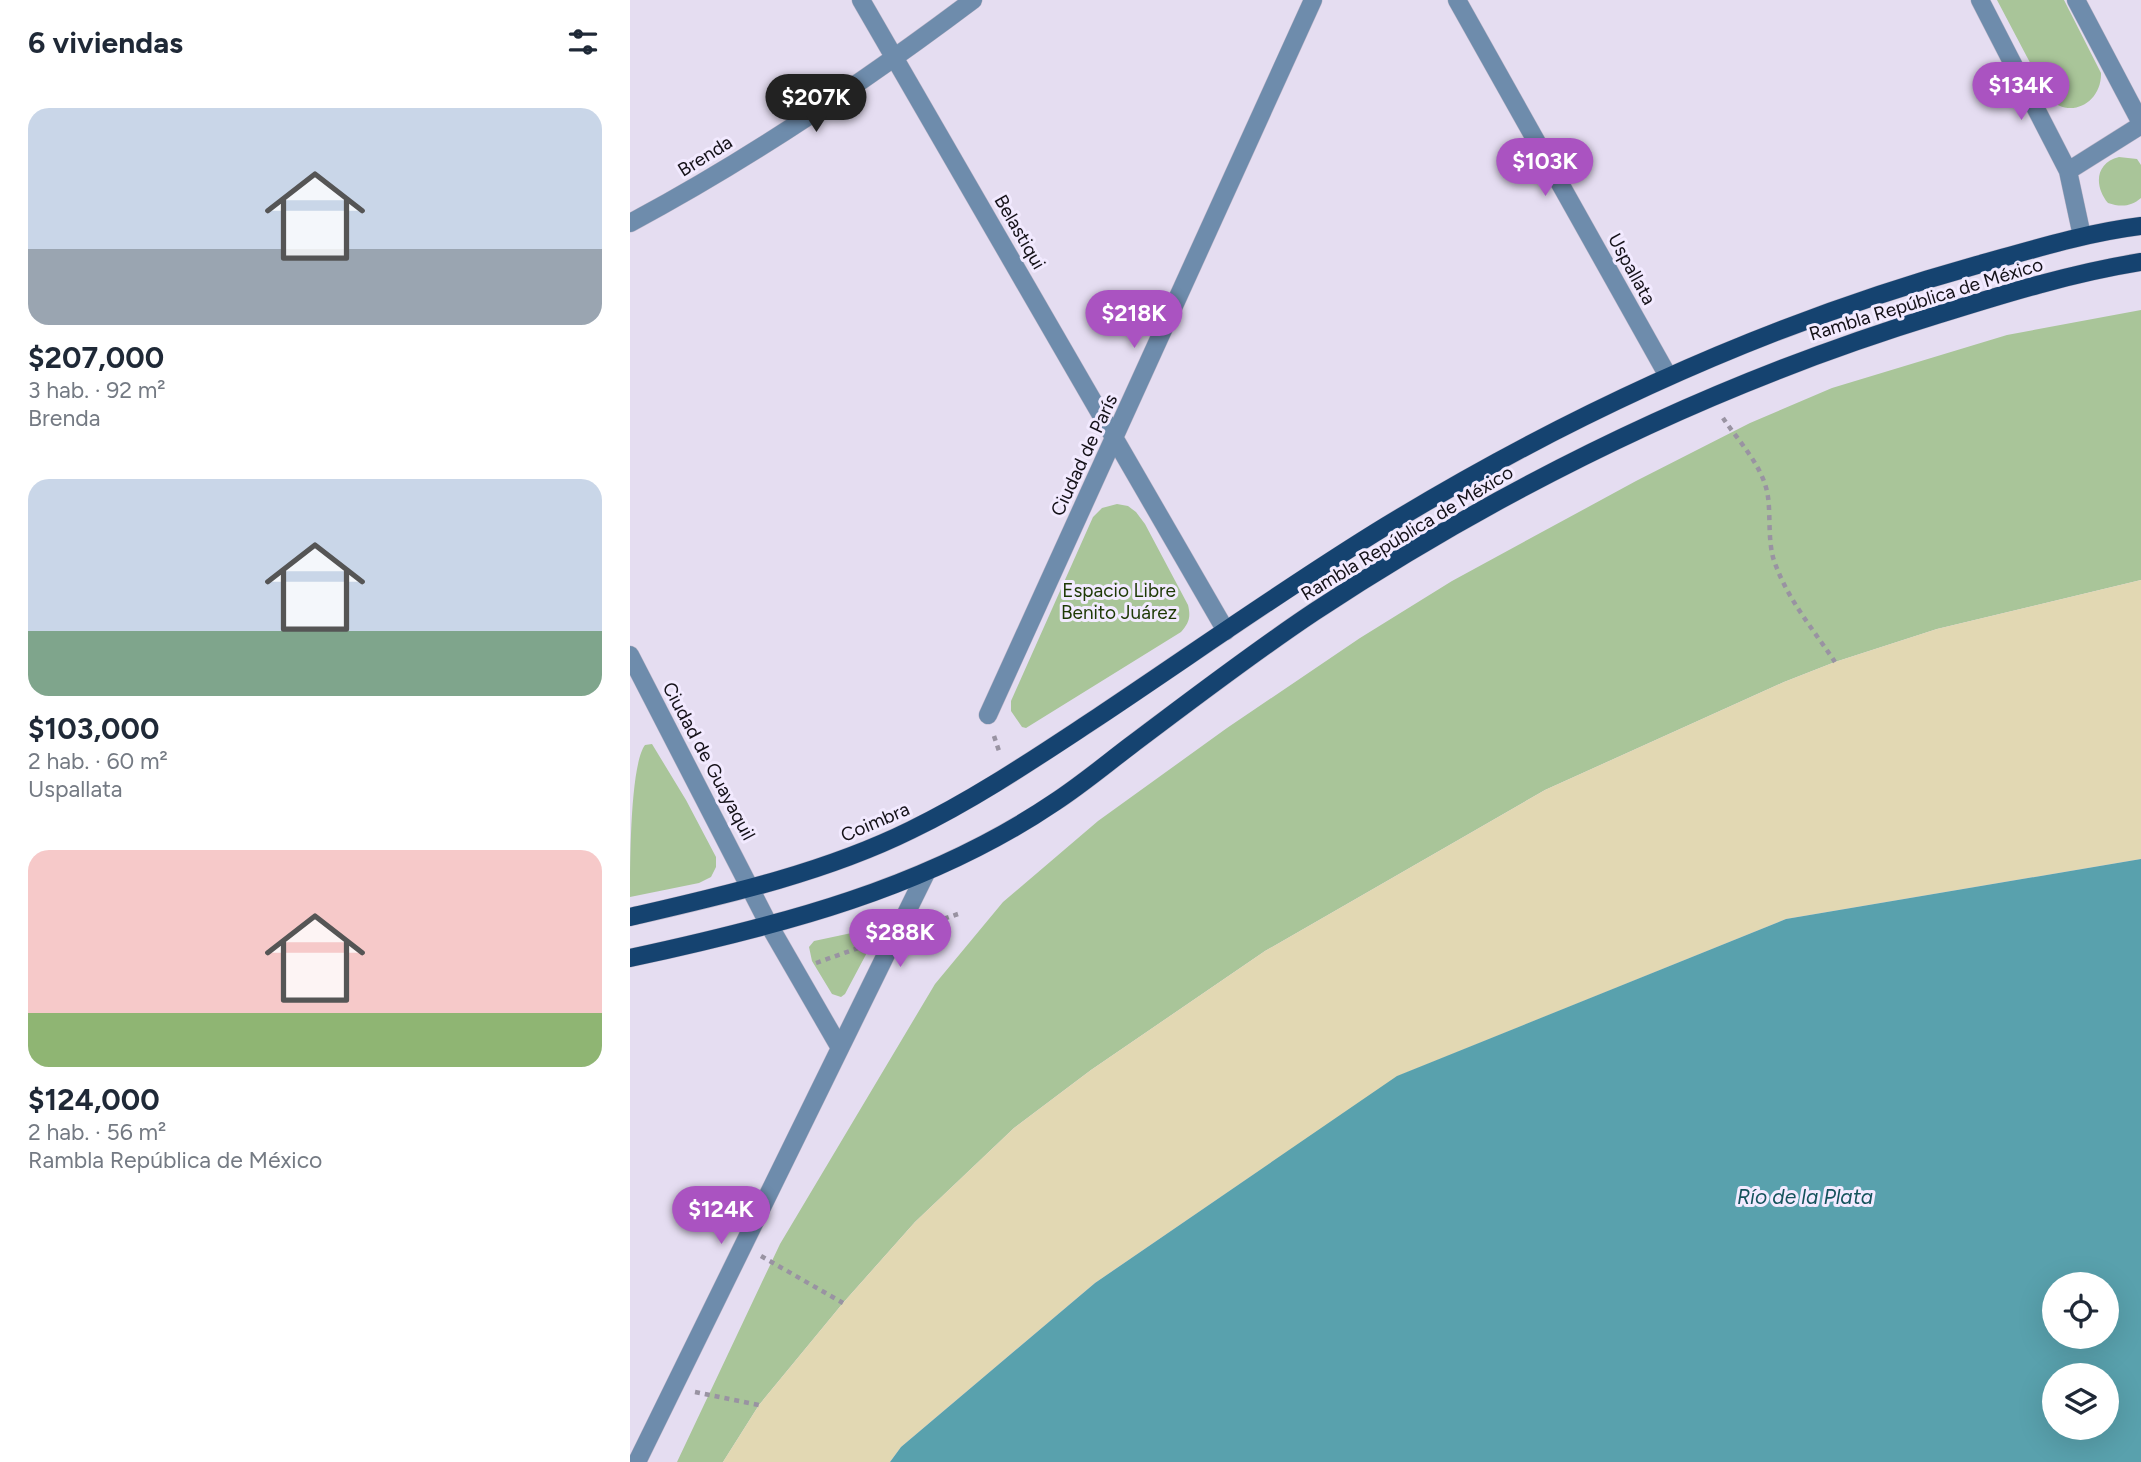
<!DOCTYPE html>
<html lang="es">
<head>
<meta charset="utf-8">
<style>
	:root { --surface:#fff; --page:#f6f6f7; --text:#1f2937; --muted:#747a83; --accent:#aa53c1 }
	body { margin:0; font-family:Figtree,sans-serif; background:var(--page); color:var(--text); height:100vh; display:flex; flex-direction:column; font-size:26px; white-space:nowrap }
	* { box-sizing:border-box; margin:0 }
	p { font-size:23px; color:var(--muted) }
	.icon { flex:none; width:38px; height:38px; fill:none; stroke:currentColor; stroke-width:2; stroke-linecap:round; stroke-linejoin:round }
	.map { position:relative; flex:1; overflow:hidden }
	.drawer { display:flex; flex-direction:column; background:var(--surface); width:630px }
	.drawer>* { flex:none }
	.controls { position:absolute; left:1412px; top:1272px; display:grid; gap:14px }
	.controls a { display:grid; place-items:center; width:77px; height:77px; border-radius:50%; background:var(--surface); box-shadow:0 7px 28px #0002; font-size:35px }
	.price { position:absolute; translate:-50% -60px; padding:0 16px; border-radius:24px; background:var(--accent); color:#fff; font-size:23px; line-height:46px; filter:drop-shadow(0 2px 4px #0008) }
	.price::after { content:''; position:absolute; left:50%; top:42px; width:21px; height:16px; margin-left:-10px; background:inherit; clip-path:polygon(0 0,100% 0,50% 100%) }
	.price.on { background:#222; color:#fff }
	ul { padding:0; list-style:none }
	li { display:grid; align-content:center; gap:14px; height:371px; padding:0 28px }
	li span { display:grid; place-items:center; height:217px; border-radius:21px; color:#555 }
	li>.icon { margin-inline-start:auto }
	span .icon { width:126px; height:126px; fill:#fffc; stroke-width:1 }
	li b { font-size:30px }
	h2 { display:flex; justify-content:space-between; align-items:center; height:84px; padding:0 28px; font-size:30px }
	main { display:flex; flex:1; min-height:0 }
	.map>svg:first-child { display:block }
	.green { fill:#a9c599 }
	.sand { fill:#e2d8b3 }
	.water { fill:#59a1ad; fill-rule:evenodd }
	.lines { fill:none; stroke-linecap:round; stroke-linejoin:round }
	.minor-casing { stroke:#bfb8ca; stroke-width:19 }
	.major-casing { stroke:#bfb8ca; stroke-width:19 }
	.path { stroke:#9993a2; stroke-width:4.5; stroke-dasharray:5 5; stroke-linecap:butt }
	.minor { stroke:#6e8cac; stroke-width:18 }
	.major { stroke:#154370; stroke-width:18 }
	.labels { text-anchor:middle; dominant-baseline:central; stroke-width:6; stroke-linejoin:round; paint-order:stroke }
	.street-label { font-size:19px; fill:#141118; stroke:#f2eaff }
	.park-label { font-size:19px; fill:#1e3905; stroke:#f2eaff }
	.water-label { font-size:21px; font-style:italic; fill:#13525b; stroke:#f2eaff }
</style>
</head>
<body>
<main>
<section class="drawer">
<h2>6 viviendas<svg class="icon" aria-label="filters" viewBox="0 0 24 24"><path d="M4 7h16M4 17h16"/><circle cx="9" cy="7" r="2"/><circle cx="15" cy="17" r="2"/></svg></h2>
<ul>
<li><span style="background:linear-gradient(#c9d6e8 65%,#9aa5b1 0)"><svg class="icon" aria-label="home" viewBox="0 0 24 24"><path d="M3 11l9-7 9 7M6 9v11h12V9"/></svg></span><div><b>$207,000</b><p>3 hab. · 92 m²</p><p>Brenda</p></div></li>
<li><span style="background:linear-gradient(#c9d6e8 70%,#7fa58c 0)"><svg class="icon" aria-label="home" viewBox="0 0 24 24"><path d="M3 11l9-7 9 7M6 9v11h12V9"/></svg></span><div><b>$103,000</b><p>2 hab. · 60 m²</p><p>Uspallata</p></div></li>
<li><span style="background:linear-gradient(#f6c9c9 75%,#8fb573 0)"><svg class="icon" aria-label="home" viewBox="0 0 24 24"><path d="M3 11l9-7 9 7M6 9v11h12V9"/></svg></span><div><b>$124,000</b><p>2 hab. · 56 m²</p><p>Rambla República de México</p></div></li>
</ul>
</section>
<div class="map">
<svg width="1511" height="1462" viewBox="0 0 1511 1462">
	<rect width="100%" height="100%" fill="#e5ddf1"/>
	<path class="green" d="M 1367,0 L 1434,0 L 1471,73 C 1472,103 1439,121 1418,97 Z
		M 1489,157 L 1507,159 L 1511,165 L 1511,198 C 1501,207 1490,207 1478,203 C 1464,186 1465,163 1489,157 Z
		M 1511,310 L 1511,580 L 1307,629 L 1205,662 L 1154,682 L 915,790 L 635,951 L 461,1070 L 384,1128 L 285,1222 L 213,1303 L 129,1405 L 93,1462 L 47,1462 L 150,1244 L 305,984 L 373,902 L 468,821 L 597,728 L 730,638 L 822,581 L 1006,481 L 1120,423 L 1202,388 L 1377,335 Z
		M 487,504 L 498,506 L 506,512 L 515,524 L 558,605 C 561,617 559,623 551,632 L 396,728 L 392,727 L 381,711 L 381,701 L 463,517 L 472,508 Z
		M 22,744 L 56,800 L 86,857 L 86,867 L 81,877 L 69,883 L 0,897 C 0,866 0,765 15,745 Z
		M 231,931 L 237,933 L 241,945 L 215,994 L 211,997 L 202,994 L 182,961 L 179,947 L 184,941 Z"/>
	<path class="sand" d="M 1511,580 L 1511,859 L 1156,919 L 768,1076 L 465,1283 L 271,1447 L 260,1462 L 93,1462 L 129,1405 L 213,1303 L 285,1222 L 384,1128 L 461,1070 L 635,951 L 915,790 L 1154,682 L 1205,662 L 1307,629 Z"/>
	<path class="water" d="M 1511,859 L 1511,1462 L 260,1462 L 271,1447 L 465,1283 L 767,1076 L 1156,919 ZM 1424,1284 L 1477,1284 L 1477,1337 L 1424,1337 ZM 1424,1376 L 1477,1376 L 1477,1428 L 1424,1428 Z"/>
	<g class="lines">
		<defs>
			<path id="minor" d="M 231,0 L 596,631
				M 827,0 L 1038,376
				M 1350,0 L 1438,171 L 1452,236
				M 1446,0 L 1511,123
				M 1438,171 L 1511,125
				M 0,223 C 120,159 234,82 343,0
				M 0,655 L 139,925 L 210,1048
				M 358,715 L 683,0
				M 7,1462 L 296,873"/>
			<path id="major" d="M 0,917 C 95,895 194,873 281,830 C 347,798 407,757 468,717 C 564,653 658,586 756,526 C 940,414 1139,323 1347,265 C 1401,250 1455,233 1511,226
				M 0,958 C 149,926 298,888 425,802 C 451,785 475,765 500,746 C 560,701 621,654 684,612 C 878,484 1085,383 1307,315 C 1374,294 1442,273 1511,262"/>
		</defs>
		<use href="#minor" class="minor-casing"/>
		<use href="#major" class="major-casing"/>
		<path class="path" d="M 1093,418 C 1109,442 1134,467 1138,497 C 1141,519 1137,545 1146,566 C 1159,601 1185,632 1205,662
			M 364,736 L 370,754
			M 295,925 L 328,914
			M 186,963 L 234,946
			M 131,1256 L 213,1303
			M 65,1392 L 129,1405"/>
		<use href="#minor" class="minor"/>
		<use href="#major" class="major"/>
	</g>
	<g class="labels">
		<g class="street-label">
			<text transform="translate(75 156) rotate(-32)">Brenda</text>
			<text transform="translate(390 232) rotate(60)">Belastiqui</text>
			<text transform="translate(1002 269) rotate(61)">Uspallata</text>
			<text transform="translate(1296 299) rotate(-17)">Rambla República de México</text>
			<text transform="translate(454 455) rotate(-65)">Ciudad de París</text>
			<text transform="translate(777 533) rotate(-31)">Rambla República de México</text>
			<text transform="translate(79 761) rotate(62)">Ciudad de Guayaquil</text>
			<text transform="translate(245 822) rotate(-23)">Coimbra</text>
		</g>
		<g class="park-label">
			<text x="489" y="590">Espacio Libre<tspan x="489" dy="22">Benito Juárez</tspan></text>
		</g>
		<g class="water-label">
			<text x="1175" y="1196">Río de la Plata</text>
		</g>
	</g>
</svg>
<div class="controls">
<a><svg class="icon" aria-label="locate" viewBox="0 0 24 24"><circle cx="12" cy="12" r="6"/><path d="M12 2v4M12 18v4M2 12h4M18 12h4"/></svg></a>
<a><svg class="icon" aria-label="layers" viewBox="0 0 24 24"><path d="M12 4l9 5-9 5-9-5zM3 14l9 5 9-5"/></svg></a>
</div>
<b class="price" style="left:1391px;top:122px">$134K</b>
<b class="price on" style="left:186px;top:134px">$207K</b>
<b class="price" style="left:915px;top:198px">$103K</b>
<b class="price" style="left:504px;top:350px">$218K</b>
<b class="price" style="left:270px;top:969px">$288K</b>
<b class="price" style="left:91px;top:1246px">$124K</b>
</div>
</main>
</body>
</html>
